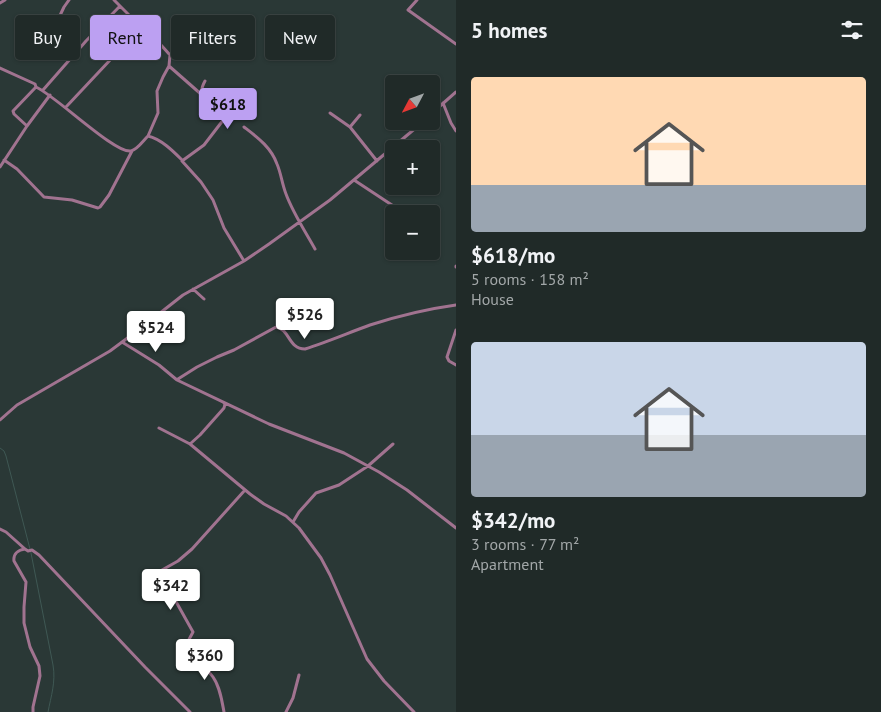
<!DOCTYPE html>
<html lang="en">
<head>
<meta charset="utf-8">
<style>
	:root { --surface:#202a28; --page:#2d3634; --text:#f1f3f6; --muted:#a2a7a8; --line:#3d4645; --accent:#bca0f2 }
	body { margin:0; font-family:"PT Sans",sans-serif; background:var(--page); color:var(--text); height:100vh; display:flex; flex-direction:column; font-size:19px; white-space:nowrap }
	* { box-sizing:border-box; margin:0 }
	p { font-size:16px; color:var(--muted) }
	.icon { flex:none; width:28px; height:28px; fill:none; stroke:currentColor; stroke-width:2; stroke-linecap:round; stroke-linejoin:round }
	.map { position:relative; flex:1; overflow:hidden }
	.details { display:flex; flex-direction:column; background:var(--surface); width:425px }
	.details>* { flex:none }
	.hud { position:absolute; left:15px; top:15px; width:365px; height:45px; display:flex; gap:10px }
	.needle { width:32px; rotate:229deg }
	.tools { position:absolute; left:385px; top:75px; display:grid; gap:10px }
	.tools a { display:grid; place-items:center; width:55px; height:55px; border-radius:5px; background:var(--surface); box-shadow:0 1px 4px #0004,0 0 0 1px var(--line); font-size:25px }
	.price { position:absolute; translate:-50% -42px; padding:0 11px; border-radius:5px; background:#fff; color:#222; font-size:16px; line-height:32px; filter:drop-shadow(0 1px 2px #0008) }
	.price::after { content:''; position:absolute; left:50%; top:30px; width:15px; height:11px; margin-left:-8px; background:inherit; clip-path:polygon(0 0,100% 0,50% 100%) }
	.price.current { background:var(--accent); color:#111 }
	ul { padding:0; list-style:none }
	li { display:grid; align-content:center; gap:10px; height:265px; padding:0 15px }
	li span { display:grid; place-items:center; height:155px; border-radius:5px; color:#555 }
	li>.icon { margin-inline-start:auto }
	span .icon { width:90px; height:90px; fill:#fffc; stroke-width:1 }
	li b { font-size:21px }
	h2 { display:flex; justify-content:space-between; align-items:center; height:60px; padding:0 15px; font-size:21px }
	.tag { padding:0 18px; border-radius:5px; background:var(--surface); box-shadow:0 1px 4px #0004,0 0 0 1px var(--line); font-size:18px; line-height:45px }
	.tag.current { background:var(--accent); color:#111 }
	main { display:flex; flex:1; min-height:0 }
	.map>svg:first-child { display:block }
	.lines { fill:none; stroke-linecap:round; stroke-linejoin:round }
	.stream { stroke:#3f5854; stroke-width:1 }
	.street { stroke:#a17390; stroke-width:3 }
</style>
</head>
<body>
<main>
<div class="map">
<svg width="456" height="712" viewBox="0 0 456 712">
	<rect width="100%" height="100%" fill="#2a3836"/>
	<g class="lines">
		<path class="stream" d="M 0,448 L 4,451 L 6,456 L 31,553 L 53,665 C 56,682 51,696 48,712"/>
		<path class="street" d="M 69,0 L 64,7 L 55,26 L 57,30 L 79,48
			M 417,0 L 408,10 L 456,44
			M 0,3 L 5,0
			M 120,6 L 143,29 L 161,45 L 170,55 L 169,66 L 163,77 L 157,91 L 158,113 L 148,136
			M 169,66 L 202,95
			M 0,68 L 35,84 L 36,87 C 56,96 115,154 131,151 C 137,150 143,141 148,136 C 161,139 173,151 182,160 L 182,161 L 201,182 L 213,200 L 224,228 L 244,261
			M 43,90 L 86,41 L 120,6 L 114,0
			M 443,103 L 451,123 L 456,131
			M 66,107 L 112,58 L 143,29
			M 330,113 L 350,127 L 377,161
			M 431,114 L 456,92
			M 27,126 L 14,114 L 13,111 L 36,87
			M 244,127 C 257,137 271,147 277,164 C 281,173 282,184 286,194 C 293,213 305,231 315,249
			M 350,127 L 360,115
			M 4,160 L 17,169 L 44,197 L 72,200 L 98,208 L 100,207 L 109,195 L 132,151
			M 182,161 L 204,145 L 224,119 C 225,100 191,106 205,81
			M 0,167 L 27,126 L 50,95
			M 354,180 L 404,213
			M 456,266 L 456,267
			M 193,289 L 204,299
			M 456,330 L 447,357 L 449,361 L 456,365
			M 122,342 L 159,365 L 177,380 L 269,424 L 344,453 L 379,472 L 407,490 L 456,528
			M 178,379 L 197,367 L 217,357 L 234,350 L 276,327 C 290,329 288,349 305,349 C 327,342 348,333 370,325 C 398,316 427,309 456,305
			M 224,403 L 225,404 L 224,408 L 200,435 L 190,444 L 250,494 L 264,504 L 286,516 L 299,528 L 321,558 L 330,575 L 367,659 L 384,681 L 414,712
			M 0,420 L 17,405 L 110,351 L 141,328 L 183,295 L 244,261 L 269,244 L 330,200 L 424,121
			M 159,428 L 190,444
			M 293,522 L 299,512 L 316,493 L 339,485 L 368,466 L 393,444
			M 0,529 L 6,532 L 25,549 L 28,551 L 32,550 L 39,555 L 145,667 L 190,712
			M 25,549 C 18,550 13,554 14,561 L 26,582 L 24,607 L 24,623 L 30,647 L 39,666 L 40,676 L 33,707 L 33,712
			M 224,712 C 222,701 220,687 213,677 C 206,667 194,661 186,652 L 186,645 L 193,632 L 160,573 L 162,570 L 178,561 L 192,549 L 245,490
			M 286,712 L 293,698 L 299,675"/>
	</g>
</svg>
<div class="tools">
<a><svg class="needle" viewBox="-14 -14 28 28"><path d="M0-13l5 13h-10z" fill="#e53935"/><path d="M0 13l5-13h-10z" fill="#a2a7a8"/></svg></a>
<a>+</a>
<a>−</a>
</div>
<b class="price current" style="left:228px;top:130px">$618</b>
<b class="price" style="left:305px;top:340px">$526</b>
<b class="price" style="left:156px;top:353px">$524</b>
<b class="price" style="left:171px;top:611px">$342</b>
<b class="price" style="left:205px;top:681px">$360</b>
<div class="hud">
<a class="tag">Buy</a>
<a class="tag current">Rent</a>
<a class="tag">Filters</a>
<a class="tag">New</a>
</div>
</div>
<section class="details">
<h2>5 homes<svg class="icon" aria-label="filters" viewBox="0 0 24 24"><path d="M4 7h16M4 17h16"/><circle cx="9" cy="7" r="2"/><circle cx="15" cy="17" r="2"/></svg></h2>
<ul>
<li><span style="background:linear-gradient(#ffd9b3 70%,#9aa5b1 0)"><svg class="icon" aria-label="home" viewBox="0 0 24 24"><path d="M3 11l9-7 9 7M6 9v11h12V9"/></svg></span><div><b>$618/mo</b><p>5 rooms · 158 m²</p><p>House</p></div></li>
<li><span style="background:linear-gradient(#c9d6e8 60%,#9aa5b1 0)"><svg class="icon" aria-label="home" viewBox="0 0 24 24"><path d="M3 11l9-7 9 7M6 9v11h12V9"/></svg></span><div><b>$342/mo</b><p>3 rooms · 77 m²</p><p>Apartment</p></div></li>
</ul>
</section>
</main>
</body>
</html>
